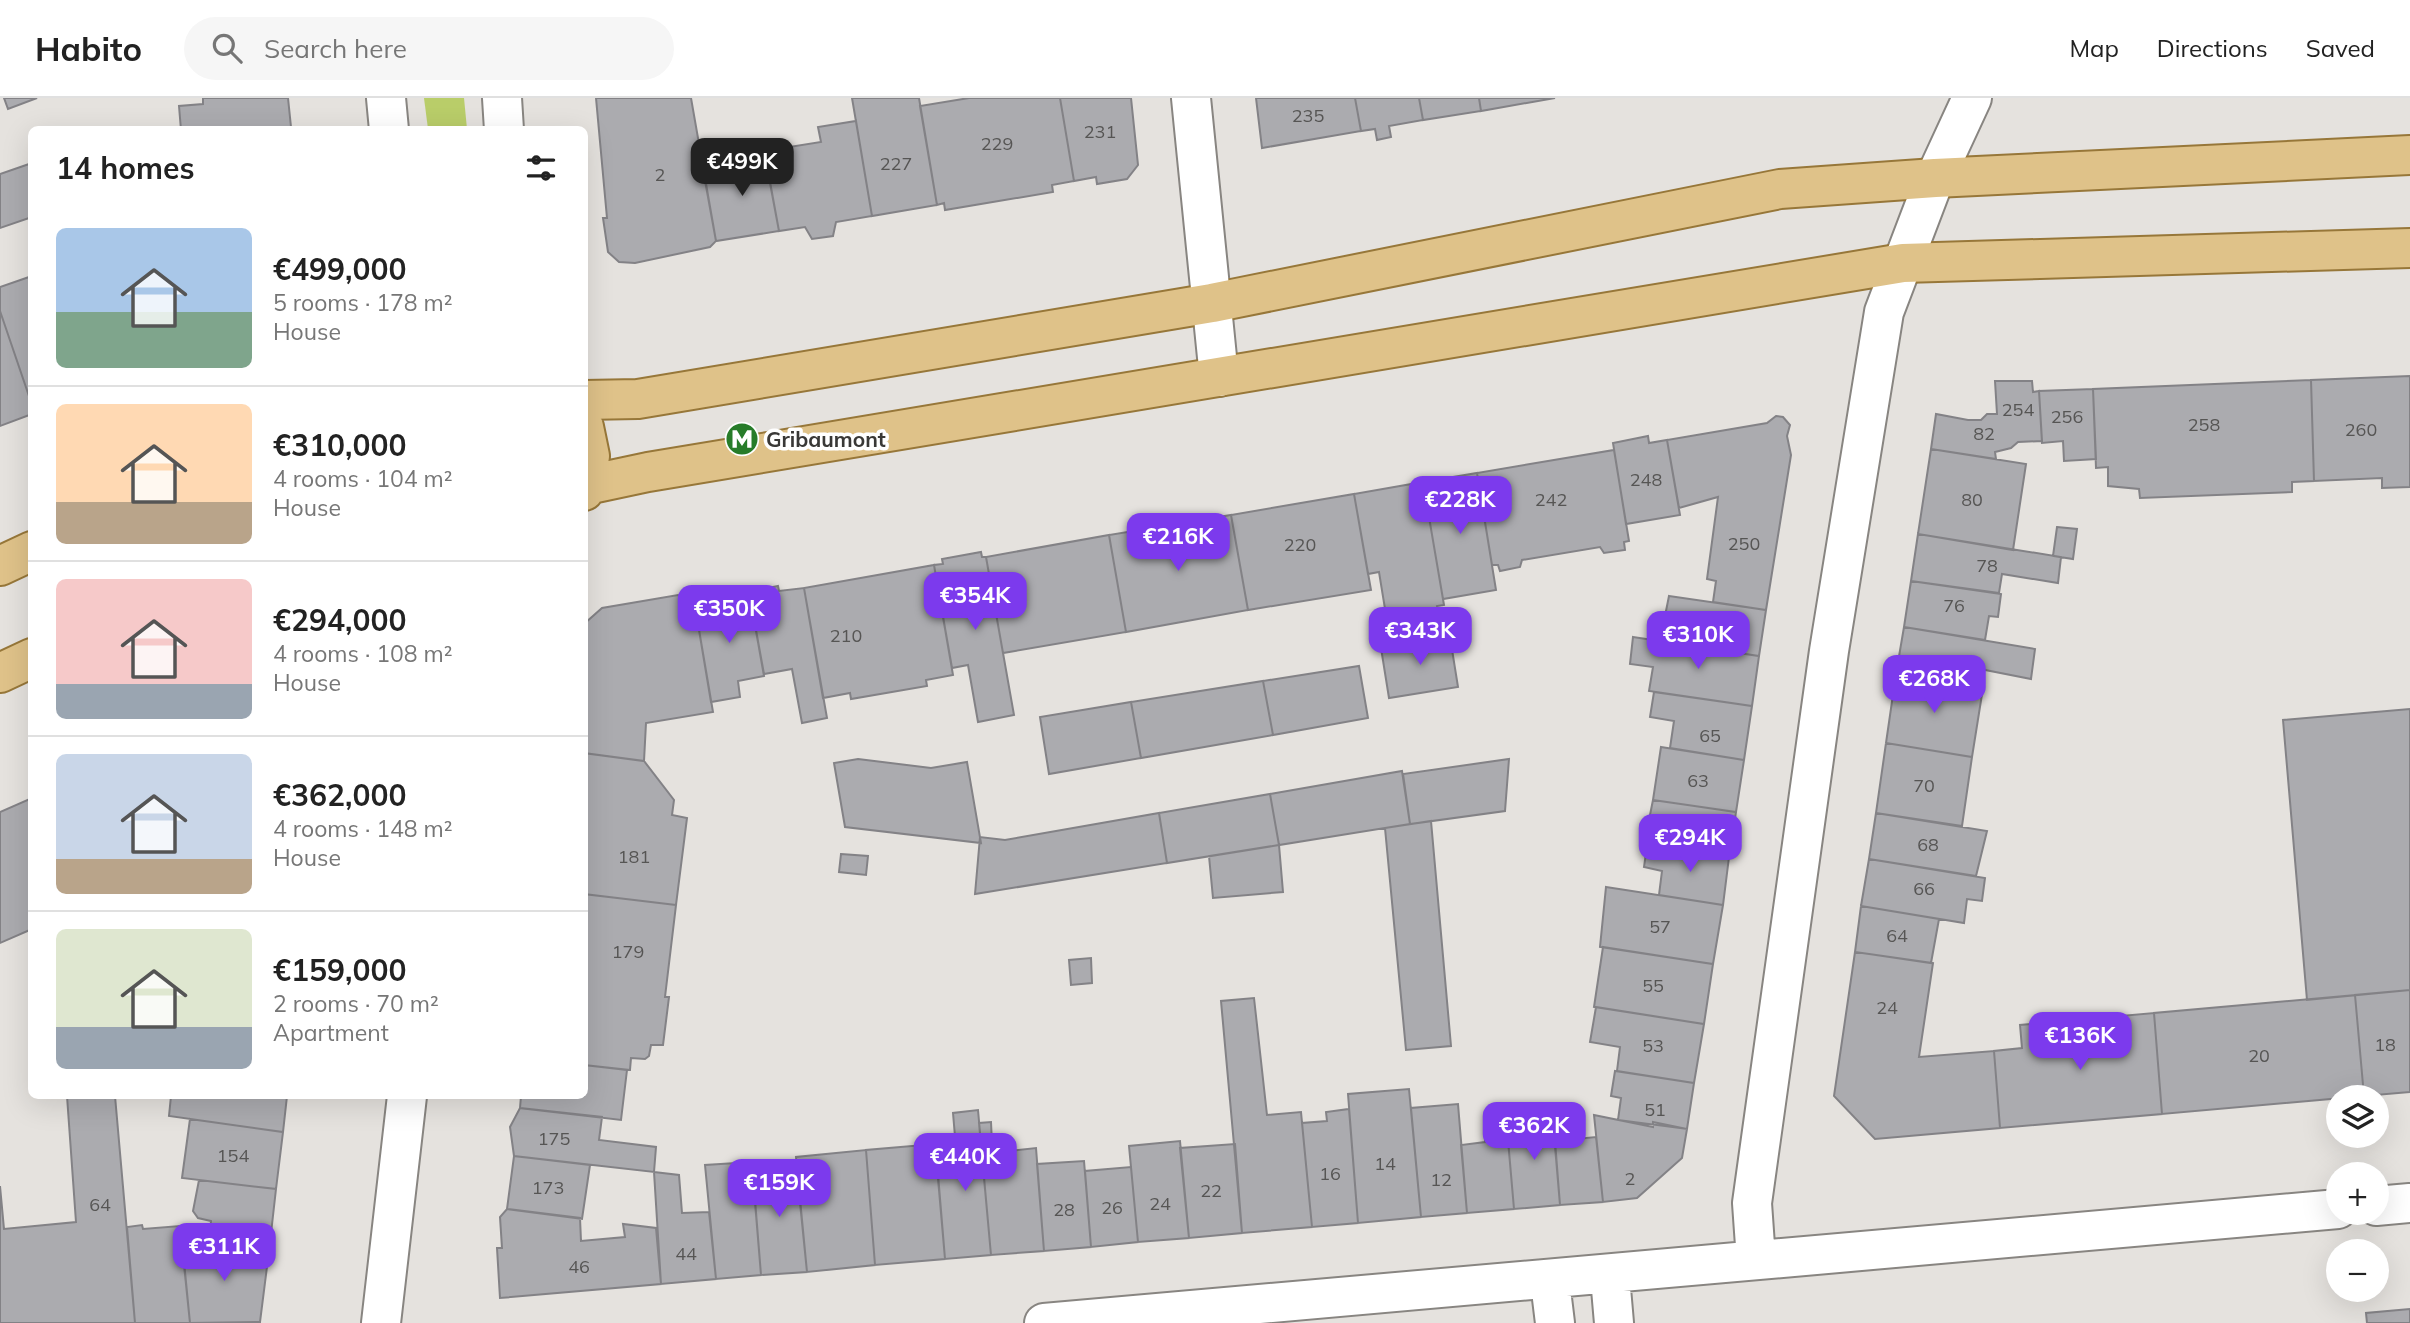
<!DOCTYPE html>
<html lang="en">
<head>
<meta charset="utf-8">
<style>
	:root { --surface:#fff; --page:#f6f6f6; --text:#222; --muted:#767676; --line:#e0e0e0; --accent:#7c3aed }
	body { margin:0; font-family:Mulish,sans-serif; background:var(--page); color:var(--text); height:100vh; display:flex; flex-direction:column; font-size:26px; white-space:nowrap }
	* { box-sizing:border-box; margin:0 }
	p { font-size:23px; color:var(--muted) }
	.icon { flex:none; width:38px; height:38px; fill:none; stroke:currentColor; stroke-width:2; stroke-linecap:round; stroke-linejoin:round }
	.map { position:relative; flex:1; overflow:hidden }
	.sheet { position:absolute; left:28px; top:28px; width:560px; height:973px; display:flex; flex-direction:column; background:var(--surface); border-radius:10px; box-shadow:0 7px 28px #0002 }
	.sheet>* { flex:none }
	.fabs { position:absolute; left:2326px; top:987px; display:grid; gap:14px }
	.fabs a { display:grid; place-items:center; width:63px; height:63px; border-radius:50%; background:var(--surface); box-shadow:0 7px 28px #0002; font-size:35px }
	.price { position:absolute; translate:-50% -60px; padding:0 16px; border-radius:14px; background:var(--accent); color:#fff; font-size:23px; line-height:46px; filter:drop-shadow(0 2px 4px #0008) }
	.price::after { content:''; position:absolute; left:50%; top:42px; width:21px; height:16px; margin-left:-10px; background:inherit; clip-path:polygon(0 0,100% 0,50% 100%) }
	.price.selected { background:#222; color:#fff }
	ul { padding:0; list-style:none }
	li { display:flex; align-items:center; gap:21px; height:175px; padding:0 28px }
	li+li { border-top:2px solid var(--line) }
	li span { display:grid; place-items:center; flex:none; width:196px; height:140px; border-radius:10px; color:#555 }
	li>.icon { margin-inline-start:auto }
	span .icon { width:84px; height:84px; fill:#fffc; stroke-width:1 }
	li b { font-size:30px }
	h2 { display:flex; justify-content:space-between; align-items:center; height:84px; padding:0 28px; font-size:30px }
	header { display:flex; align-items:center; gap:42px; box-sizing:border-box; height:98px; padding:0 35px; background:var(--surface); border-bottom:2px solid var(--line) }
	header strong { font-size:33px }
	nav { display:flex; gap:38px; margin-inline-start:auto; font-size:24px }
	.search { width:490px; height:63px; background:var(--page); display:flex; align-items:center; gap:18px; box-sizing:border-box; padding:0 24px; border-radius:38px; color:var(--muted); font-size:26px }
	.map>svg:first-child { display:block }
	.green { fill:#b9cd69 }
	.building { fill:#ababaf; stroke:#838286; stroke-width:2 }
	.lines { fill:none; stroke-linecap:round; stroke-linejoin:round }
	.minor-casing { stroke:#888581; stroke-width:42 }
	.major-casing { stroke:#977739; stroke-width:42 }
	.minor { stroke:#fff; stroke-width:38 }
	.major { stroke:#dfc289; stroke-width:38 }
	.labels { text-anchor:middle; dominant-baseline:central; stroke-width:7; stroke-linejoin:round; paint-order:stroke }
	.number-label { font-size:18px; fill:#565554 }
	.poi-label { font-size:21px; font-weight:bold; fill:#393836; stroke:#fff; text-anchor:start }
</style>
</head>
<body>
<header>
<strong>Habito</strong>
<div class="search"><svg class="icon" aria-label="search" viewBox="0 0 24 24"><circle cx="10" cy="10" r="6"/><path d="M15 15l6 6"/></svg>Search here</div>
<nav><a>Map</a><a>Directions</a><a>Saved</a></nav>
</header>
<div class="map">
<svg width="2410" height="1225" viewBox="0 0 2410 1225">
	<rect width="100%" height="100%" fill="#e5e2de"/>
	<path class="green" d="M 424,0 L 464,0 L 467,31 L 428,31 Z"/>
	<path class="building" d="M 4,0 L 37,0 L 8,11 Z
		M 203,0 L 288,0 L 291,29 L 181,32 L 179,8 L 203,6 Z
		M 596,0 L 691,0 L 716,143 L 710,149 L 635,165 L 619,164 L 608,154 L 603,120 L 607,120 Z
		M 852,0 L 919,0 L 937,107 L 872,118 Z
		M 969,0 L 1060,0 L 1074,83 L 1052,87 L 1053,94 L 945,112 L 944,105 L 937,107 L 920,8 Z
		M 1060,0 L 1131,0 L 1138,67 L 1127,81 L 1097,86 L 1096,79 L 1074,83 Z
		M 1256,0 L 1355,0 L 1361,33 L 1262,50 Z
		M 1355,0 L 1419,0 L 1423,22 L 1389,28 L 1391,39 L 1377,42 L 1375,31 L 1361,33 Z
		M 1419,0 L 1479,0 L 1481,13 L 1423,22 Z
		M 1479,0 L 1555,0 L 1481,13 Z
		M 856,23 L 872,118 L 836,124 L 833,138 L 812,141 L 805,129 L 779,133 L 764,53 L 821,44 L 818,29 Z
		M 764,51 L 779,133 L 716,143 L 704,77 L 732,73 L 729,57 Z
		M 32,65 L 32,119 L 0,130 L 0,76 Z
		M 32,178 L 32,307 L 0,213 L 0,189 Z
		M 0,213 L 32,307 L 32,316 L 0,328 Z
		M 2410,278 L 2410,389 L 2382,390 L 2382,380 L 2314,383 L 2311,282 Z
		M 2311,282 L 2314,383 L 2292,384 L 2292,394 L 2140,400 L 2139,391 L 2108,388 L 2108,369 L 2096,370 L 2093,291 Z
		M 1995,283 L 2032,283 L 2033,294 L 2039,293 L 2042,343 L 2018,344 L 2011,350 L 1995,354 L 1996,361 L 1931,351 L 1936,316 L 1968,322 L 1981,322 L 1987,316 L 1997,316 Z
		M 2093,291 L 2096,361 L 2064,363 L 2063,343 L 2042,345 L 2039,293 Z
		M 1776,318 L 1783,319 L 1790,327 L 1787,338 L 1791,357 L 1766,512 L 1713,504 L 1716,483 L 1707,481 L 1718,399 L 1679,410 L 1667,342 L 1767,325 Z
		M 1648,338 L 1649,345 L 1667,342 L 1680,417 L 1626,426 L 1613,345 Z
		M 1931,351 L 2026,366 L 2013,452 L 1918,436 Z
		M 1614,352 L 1629,443 L 1624,444 L 1625,452 L 1604,455 L 1600,449 L 1522,462 L 1520,469 L 1500,473 L 1498,467 L 1492,467 L 1477,375 Z
		M 1477,375 L 1496,492 L 1443,501 L 1423,384 Z
		M 1423,384 L 1444,507 L 1437,508 L 1438,516 L 1391,524 L 1390,516 L 1386,517 L 1379,474 L 1368,476 L 1354,396 Z
		M 1354,396 L 1371,492 L 1248,512 L 1231,417 Z
		M 1231,417 L 1248,512 L 1126,534 L 1109,437 Z
		M 2057,429 L 2077,431 L 2073,461 L 2053,458 Z
		M 1918,436 L 2061,459 L 2058,485 L 2002,476 L 1999,495 L 1911,483 Z
		M 1109,437 L 1126,534 L 1003,555 L 986,459 Z
		M 981,454 L 982,459 L 986,459 L 1014,617 L 978,624 L 968,567 L 952,570 L 934,467 L 943,466 L 942,461 Z
		M 934,467 L 953,577 L 926,582 L 927,588 L 851,601 L 850,595 L 823,600 L 804,490 Z
		M 1911,483 L 2001,496 L 1998,519 L 1989,518 L 1985,542 L 1904,529 Z
		M 778,488 L 779,493 L 804,490 L 827,620 L 802,625 L 792,571 L 764,576 L 750,499 L 755,498 L 754,493 Z
		M 745,494 L 746,499 L 750,499 L 764,578 L 738,583 L 740,599 L 711,604 L 695,508 L 722,504 L 721,499 Z
		M 678,497 L 695,508 L 713,614 L 646,625 L 644,663 L 584,655 L 584,526 L 602,510 Z
		M 1669,498 L 1766,512 L 1759,558 L 1660,543 Z
		M 1904,529 L 2035,551 L 2031,581 L 1975,570 L 1972,588 L 1896,576 Z
		M 1450,539 L 1458,589 L 1389,600 L 1381,550 Z
		M 1633,539 L 1759,558 L 1752,608 L 1649,593 L 1653,569 L 1630,566 Z
		M 1359,568 L 1368,620 L 1273,637 L 1263,583 Z
		M 1896,576 L 1983,590 L 1972,659 L 1886,645 Z
		M 1263,583 L 1273,637 L 1141,660 L 1131,604 Z
		M 1654,594 L 1752,608 L 1744,662 L 1670,650 L 1674,623 L 1650,619 Z
		M 1131,604 L 1141,660 L 1049,676 L 1040,619 Z
		M 2410,611 L 2410,892 L 2307,902 L 2283,622 Z
		M 1886,645 L 1972,659 L 1962,728 L 1876,715 Z
		M 1661,649 L 1744,662 L 1736,714 L 1653,702 Z
		M 584,655 L 644,663 L 674,702 L 672,717 L 687,720 L 676,807 L 584,796 Z
		M 858,661 L 931,670 L 967,664 L 981,745 L 845,729 L 834,665 Z
		M 1509,661 L 1505,713 L 1410,726 L 1403,676 Z
		M 1402,673 L 1410,726 L 1279,747 L 1270,696 Z
		M 1270,696 L 1279,747 L 1167,765 L 1159,715 Z
		M 32,700 L 32,831 L 0,845 L 0,714 Z
		M 1653,702 L 1736,714 L 1729,759 L 1660,750 L 1664,730 L 1648,727 Z
		M 1159,715 L 1167,765 L 975,796 L 980,739 L 1005,742 Z
		M 1876,715 L 1987,733 L 1976,778 L 1869,761 Z
		M 1431,723 L 1451,948 L 1406,952 L 1385,730 Z
		M 1279,747 L 1283,794 L 1213,800 L 1209,758 Z
		M 1647,748 L 1729,759 L 1723,807 L 1659,797 L 1662,773 L 1644,769 Z
		M 841,756 L 868,758 L 866,777 L 839,774 Z
		M 1869,761 L 1985,780 L 1982,803 L 1967,801 L 1964,825 L 1861,808 Z
		M 1606,789 L 1723,807 L 1713,866 L 1600,849 Z
		M 584,796 L 676,807 L 665,899 L 669,899 L 663,947 L 651,947 L 649,958 L 645,961 L 631,960 L 630,972 L 584,967 Z
		M 1861,808 L 1939,821 L 1931,865 L 1855,854 Z
		M 1603,849 L 1713,866 L 1704,926 L 1594,909 Z
		M 1855,854 L 1933,865 L 1919,959 L 1994,953 L 2000,1030 L 1875,1041 L 1834,998 Z
		M 1091,860 L 1092,885 L 1071,887 L 1069,862 Z
		M 2410,892 L 2410,994 L 2364,998 L 2355,897 Z
		M 2355,897 L 2364,998 L 2162,1016 L 2154,915 Z
		M 1254,900 L 1267,1017 L 1301,1014 L 1312,1129 L 1242,1135 L 1221,903 Z
		M 1596,909 L 1704,926 L 1694,985 L 1617,973 L 1620,949 L 1590,944 Z
		M 2154,915 L 2162,1016 L 2000,1030 L 1994,953 L 2022,950 L 2020,927 Z
		M 584,967 L 627,972 L 621,1022 L 520,1010 L 521,998 L 584,998 Z
		M 1615,973 L 1694,985 L 1687,1031 L 1618,1022 L 1621,1000 L 1611,998 Z
		M 1409,991 L 1421,1119 L 1358,1125 L 1348,996 Z
		M 67,998 L 115,998 L 135,1225 L 0,1225 L 0,1088 L 4,1131 L 76,1124 Z
		M 166,998 L 287,998 L 283,1034 L 169,1018 L 171,998 Z
		M 1458,1006 L 1467,1115 L 1421,1119 L 1411,1010 Z
		M 520,1010 L 602,1019 L 599,1042 L 656,1049 L 654,1074 L 514,1058 L 510,1029 Z
		M 1349,1011 L 1358,1125 L 1312,1129 L 1302,1025 L 1327,1023 L 1326,1014 Z
		M 978,1012 L 991,1157 L 945,1161 L 937,1064 L 957,1062 L 953,1015 Z
		M 1552,1013 L 1560,1107 L 1514,1111 L 1507,1030 L 1521,1029 L 1521,1019 Z
		M 1594,1017 L 1653,1029 L 1653,1024 L 1687,1031 L 1682,1060 L 1637,1100 L 1603,1104 Z
		M 190,1021 L 283,1034 L 276,1091 L 182,1080 Z
		M 991,1024 L 992,1046 L 1007,1045 L 1008,1053 L 1036,1050 L 1044,1153 L 991,1157 L 979,1025 Z
		M 1507,1031 L 1514,1111 L 1467,1115 L 1461,1047 L 1485,1044 L 1485,1034 Z
		M 1596,1039 L 1603,1104 L 1560,1107 L 1555,1043 Z
		M 1180,1043 L 1189,1140 L 1138,1144 L 1129,1048 Z
		M 935,1046 L 945,1161 L 875,1167 L 866,1052 Z
		M 1235,1046 L 1242,1135 L 1189,1140 L 1180,1050 Z
		M 866,1052 L 875,1167 L 807,1174 L 796,1059 Z
		M 514,1058 L 590,1067 L 582,1121 L 507,1111 Z
		M 1084,1063 L 1091,1149 L 1044,1153 L 1037,1066 Z
		M 752,1064 L 761,1177 L 716,1181 L 705,1067 Z
		M 796,1065 L 807,1174 L 761,1177 L 752,1068 Z
		M 1131,1069 L 1138,1144 L 1091,1149 L 1085,1073 Z
		M 654,1074 L 679,1077 L 682,1115 L 709,1114 L 716,1181 L 661,1186 Z
		M 199,1082 L 276,1091 L 269,1153 L 209,1144 L 211,1123 L 198,1120 L 193,1113 Z
		M 507,1111 L 580,1120 L 581,1143 L 625,1139 L 623,1126 L 656,1130 L 661,1186 L 500,1200 L 497,1150 L 502,1150 L 500,1119 Z
		M 142,1127 L 143,1131 L 180,1128 L 190,1225 L 135,1225 L 127,1129 Z
		M 182,1143 L 269,1153 L 260,1224 L 190,1225 Z
		M 2410,1211 L 2410,1225 L 2367,1225 L 2366,1215 Z"/>
	<g class="lines">
		<defs>
			<path id="minor" d="M 386,0 L 389,32
				M 502,0 L 504,32
				M 1191,0 L 1219,279
				M 2376,1108 L 2410,1105
				M 1756,1162 L 1752,1105 L 1829,553 L 1884,214 L 1935,80 L 1972,0
				M 1610,1179 L 1614,1225
				M 1550,1184 L 1555,1225
				M 381,1225 L 407,998
				M 1044,1225 C 1476,1190 1907,1149 2338,1111"/>
			<path id="major" d="M 584,302 L 638,301 L 1212,205 L 1780,91 L 1935,80 L 2410,57
				M 584,329 L 590,358 L 584,393
				M 587,387 L 648,374 L 1903,165 L 2410,150
				M 0,468 L 32,453
				M 0,575 L 32,560"/>
		</defs>
		<use href="#minor" class="minor-casing"/>
		<use href="#major" class="major-casing"/>
		<use href="#minor" class="minor"/>
		<use href="#major" class="major"/>
	</g>
	<defs>
		<symbol id="metro-disc" viewBox="-11 -11 22 22"><circle r="9.5" fill="#277c29" stroke="#fff"/><path d="M-5.5 5V-5H-3L0 0L3-5H5.5V5H3V-.5L0 4L-3-.5V5Z" fill="#fff"/></symbol>
	</defs>
	<g fill-rule="evenodd">
		<use href="#metro-disc" x="723" y="322" width="38" height="38"/>
	</g>
	<g class="labels">
		<g class="number-label">
			<text x="1308" y="17">235</text>
			<text x="1100" y="33">231</text>
			<text x="997" y="45">229</text>
			<text x="896" y="65">227</text>
			<text x="660" y="76">2</text>
			<text x="2018" y="311">254</text>
			<text x="2067" y="318">256</text>
			<text x="2204" y="326">258</text>
			<text x="2361" y="331">260</text>
			<text x="1984" y="335">82</text>
			<text x="1646" y="381">248</text>
			<text x="1551" y="401">242</text>
			<text x="1972" y="401">80</text>
			<text x="1744" y="445">250</text>
			<text x="1300" y="446">220</text>
			<text x="1987" y="467">78</text>
			<text x="1954" y="507">76</text>
			<text x="846" y="537">210</text>
			<text x="1710" y="637">65</text>
			<text x="1698" y="682">63</text>
			<text x="1924" y="687">70</text>
			<text x="1928" y="746">68</text>
			<text x="634" y="758">181</text>
			<text x="1924" y="790">66</text>
			<text x="1660" y="828">57</text>
			<text x="1897" y="837">64</text>
			<text x="628" y="853">179</text>
			<text x="1653" y="887">55</text>
			<text x="1887" y="909">24</text>
			<text x="2385" y="946">18</text>
			<text x="1653" y="947">53</text>
			<text x="2259" y="957">20</text>
			<text x="1655" y="1011">51</text>
			<text x="554" y="1040">175</text>
			<text x="233" y="1057">154</text>
			<text x="1385" y="1065">14</text>
			<text x="1330" y="1075">16</text>
			<text x="1630" y="1080">2</text>
			<text x="1441" y="1081">12</text>
			<text x="548" y="1089">173</text>
			<text x="1211" y="1092">22</text>
			<text x="1160" y="1105">24</text>
			<text x="100" y="1106">64</text>
			<text x="1112" y="1109">26</text>
			<text x="1064" y="1111">28</text>
			<text x="686" y="1155">44</text>
			<text x="579" y="1168">46</text>
		</g>
		<g class="poi-label">
			<text x="766" y="341">Gribaumont</text>
		</g>
	</g>
</svg>
<div class="fabs">
<a><svg class="icon" aria-label="layers" viewBox="0 0 24 24"><path d="M12 4l9 5-9 5-9-5zM3 14l9 5 9-5"/></svg></a>
<a>+</a>
<a>−</a>
</div>
<b class="price selected" style="left:742px;top:100px">€499K</b>
<b class="price" style="left:1460px;top:438px">€228K</b>
<b class="price" style="left:1178px;top:475px">€216K</b>
<b class="price" style="left:975px;top:534px">€354K</b>
<b class="price" style="left:729px;top:547px">€350K</b>
<b class="price" style="left:1420px;top:569px">€343K</b>
<b class="price" style="left:1698px;top:573px">€310K</b>
<b class="price" style="left:1934px;top:617px">€268K</b>
<b class="price" style="left:1690px;top:776px">€294K</b>
<b class="price" style="left:2080px;top:974px">€136K</b>
<b class="price" style="left:1534px;top:1064px">€362K</b>
<b class="price" style="left:965px;top:1095px">€440K</b>
<b class="price" style="left:779px;top:1121px">€159K</b>
<b class="price" style="left:224px;top:1185px">€311K</b>
<section class="sheet">
<h2>14 homes<svg class="icon" aria-label="filters" viewBox="0 0 24 24"><path d="M4 7h16M4 17h16"/><circle cx="9" cy="7" r="2"/><circle cx="15" cy="17" r="2"/></svg></h2>
<ul>
<li><span style="background:linear-gradient(#a9c7e8 60%,#7fa58c 0)"><svg class="icon" aria-label="home" viewBox="0 0 24 24"><path d="M3 11l9-7 9 7M6 9v11h12V9"/></svg></span><div><b>€499,000</b><p>5 rooms · 178 m²</p><p>House</p></div></li>
<li><span style="background:linear-gradient(#ffd9b3 70%,#b9a48a 0)"><svg class="icon" aria-label="home" viewBox="0 0 24 24"><path d="M3 11l9-7 9 7M6 9v11h12V9"/></svg></span><div><b>€310,000</b><p>4 rooms · 104 m²</p><p>House</p></div></li>
<li><span style="background:linear-gradient(#f6c9c9 75%,#9aa5b1 0)"><svg class="icon" aria-label="home" viewBox="0 0 24 24"><path d="M3 11l9-7 9 7M6 9v11h12V9"/></svg></span><div><b>€294,000</b><p>4 rooms · 108 m²</p><p>House</p></div></li>
<li><span style="background:linear-gradient(#c9d6e8 75%,#b9a48a 0)"><svg class="icon" aria-label="home" viewBox="0 0 24 24"><path d="M3 11l9-7 9 7M6 9v11h12V9"/></svg></span><div><b>€362,000</b><p>4 rooms · 148 m²</p><p>House</p></div></li>
<li><span style="background:linear-gradient(#dfe7d0 70%,#9aa5b1 0)"><svg class="icon" aria-label="home" viewBox="0 0 24 24"><path d="M3 11l9-7 9 7M6 9v11h12V9"/></svg></span><div><b>€159,000</b><p>2 rooms · 70 m²</p><p>Apartment</p></div></li>
</ul>
</section>
</div>
</body>
</html>
